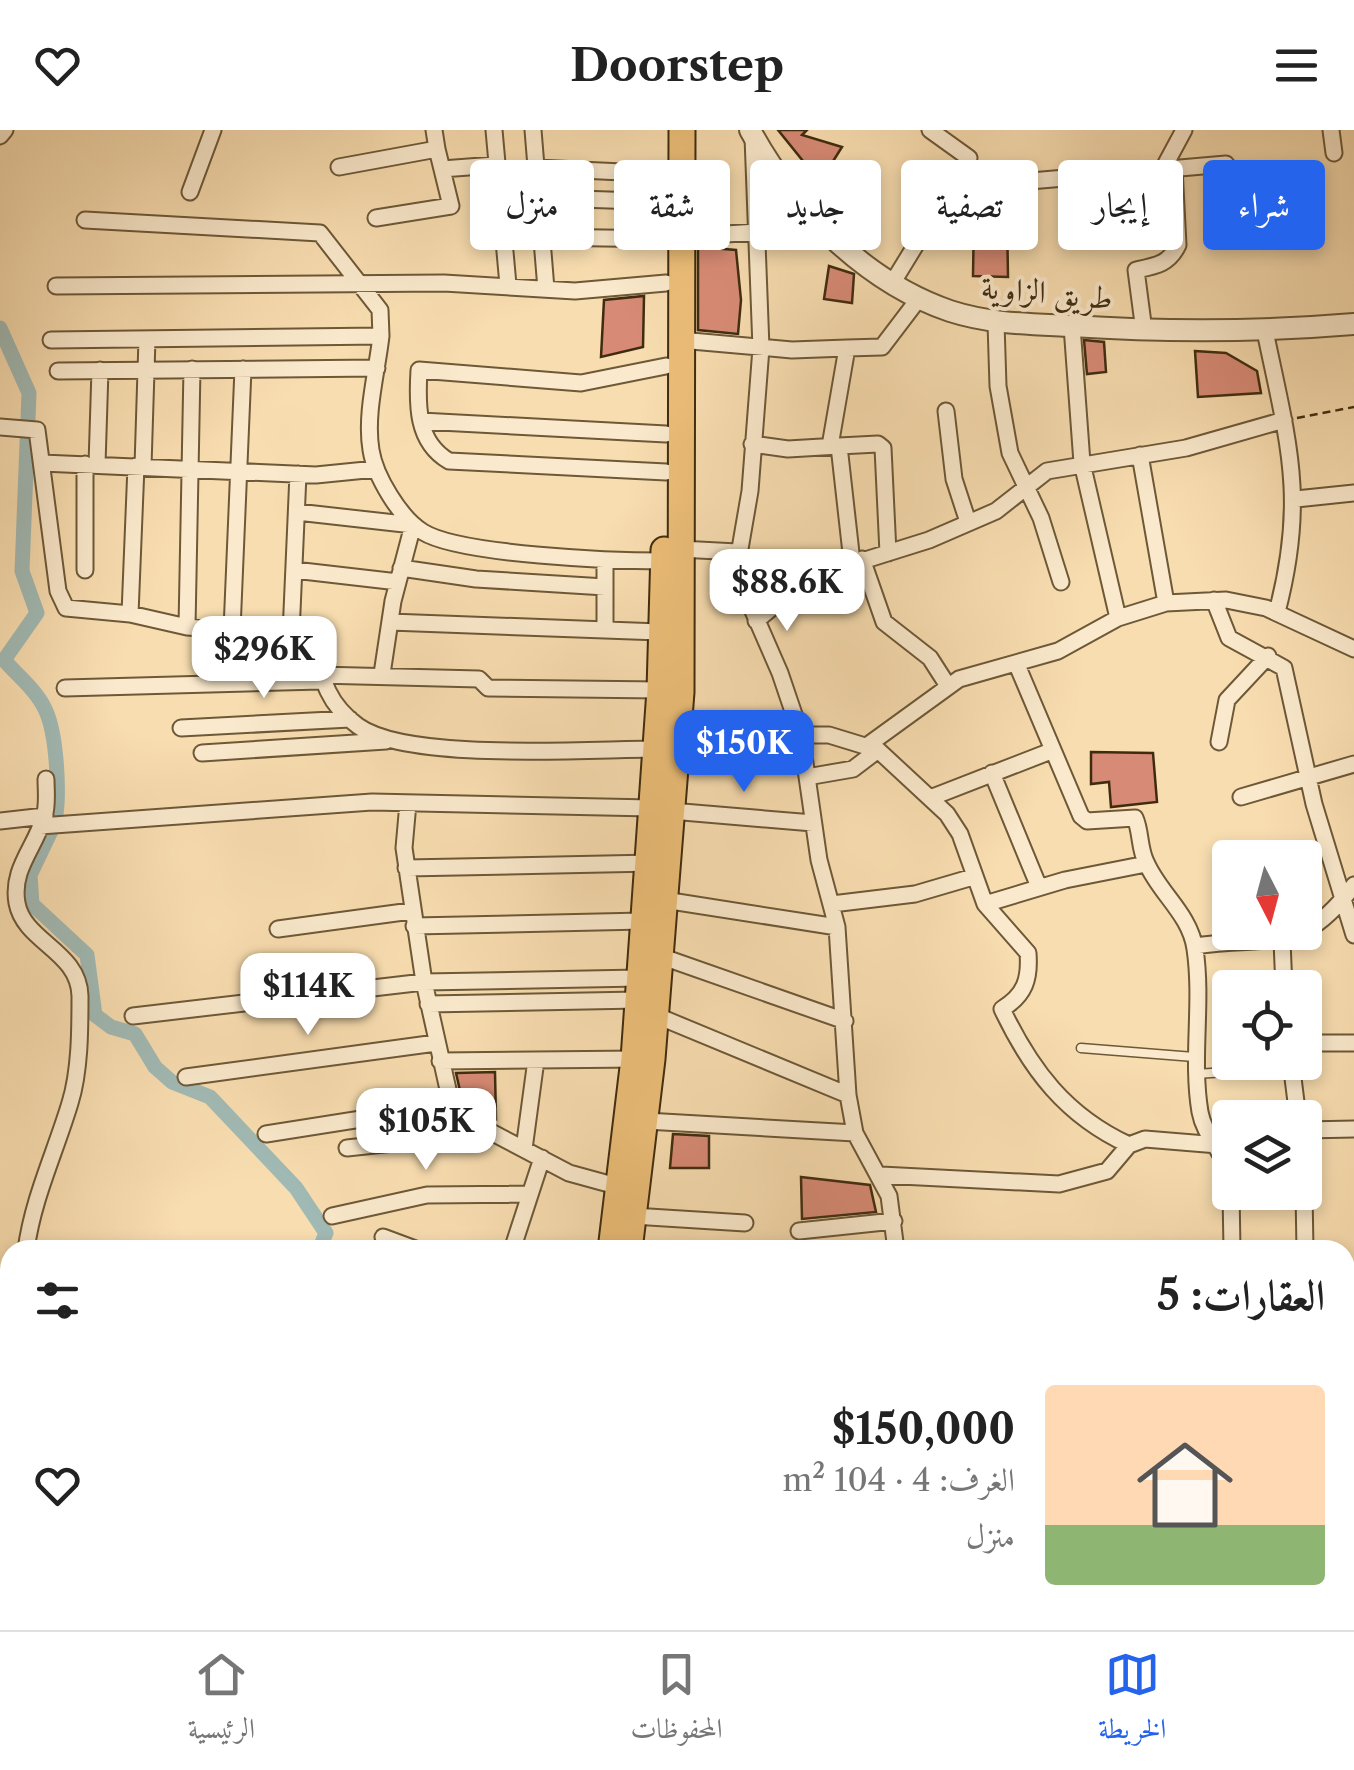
<!DOCTYPE html>
<html lang="ar">
<head>
<meta charset="utf-8">
<style>
	:root { --surface:#fff; --page:#f6f6f6; --text:#222; --muted:#767676; --line:#e0e0e0; --accent:#2563eb }
	body { margin:0; font-family:"Libre Caslon Text",Amiri,serif; background:var(--page); color:var(--text); direction:rtl; height:100vh; display:flex; flex-direction:column; font-size:38px; white-space:nowrap }
	* { box-sizing:border-box; margin:0 }
	p { font-size:32px; color:var(--muted) }
	.icon { flex:none; width:55px; height:55px; fill:none; stroke:currentColor; stroke-width:2; stroke-linecap:round; stroke-linejoin:round }
	.map { position:relative; flex:1; overflow:hidden; direction:ltr }
	.panel { position:absolute; left:0px; top:1110px; width:1355px; height:390px; display:flex; flex-direction:column; background:var(--surface); border-radius:30px 30px 0 0; box-shadow:0 5px 15px #0003; direction:rtl }
	.panel>* { flex:none }
	.hud { position:absolute; left:30px; top:30px; width:1295px; height:90px; direction:rtl; display:flex; gap:20px }
	.needle { width:65px; rotate:174deg }
	.controls { position:absolute; left:1212px; top:710px; display:grid; gap:20px }
	.controls a { display:grid; place-items:center; width:110px; height:110px; border-radius:10px; background:var(--surface); box-shadow:0 5px 15px #0003; font-size:50px }
	.price { position:absolute; translate:-50% -85px; padding:0 22px; border-radius:20px; background:#fff; color:#222; font-size:32px; line-height:65px; filter:drop-shadow(0 2px 5px #0008) }
	.price::after { content:''; position:absolute; left:50%; top:60px; width:30px; height:22px; margin-left:-15px; background:inherit; clip-path:polygon(0 0,100% 0,50% 100%) }
	.price.active { background:var(--accent); color:#fff }
	ul { padding:0; list-style:none }
	li { display:flex; align-items:center; gap:30px; height:250px; padding:0 30px }
	li+li { border-top:2px solid var(--line) }
	li span { display:grid; place-items:center; flex:none; width:280px; height:200px; border-radius:10px; color:#555 }
	li>.icon { margin-inline-start:auto }
	span .icon { width:120px; height:120px; fill:#fffc; stroke-width:1 }
	li b { font-size:42px }
	h2 { display:flex; justify-content:space-between; align-items:center; height:120px; padding:0 30px; font-size:42px }
	.tag { padding:0 35px; border-radius:10px; background:var(--surface); box-shadow:0 5px 15px #0003; font-size:35px; line-height:90px }
	.tag.active { background:var(--accent); color:#fff }
	header { display:flex; justify-content:space-between; align-items:center; height:130px; padding:0 30px; background:var(--surface); font-size:45px; font-weight:800 }
	.menu { display:flex; justify-content:space-around; align-items:center; height:140px; border-top:2px solid var(--line); background:var(--surface); font-size:28px; color:var(--muted) }
	.menu a { display:grid; justify-items:center; gap:5px }
	.menu .active { color:var(--accent) }
	.map>svg:first-child { display:block }
	.lines { fill:none; stroke-linecap:round; stroke-linejoin:round }
	.canal { stroke:#a1bab5; stroke-width:15 }
	.building { fill:#d78a75; stroke:#3f2c0f; stroke-width:2.5 }
	.service-casing { stroke:#6d5837; stroke-width:11 }
	.minor-casing { stroke:#6d5837; stroke-width:19 }
	.tertiary-casing { stroke:#6d5837; stroke-width:24 }
	.primary-casing { stroke:#3f2c0f; stroke-width:29 }
	.path { stroke:#3f2c0f; stroke-width:2.5; stroke-dasharray:8 5; stroke-linecap:butt }
	.service { stroke:#fae9cc; stroke-width:8 }
	.minor { stroke:#fae9cc; stroke-width:15 }
	.tertiary { stroke:#fae9cc; stroke-width:20 }
	.primary { stroke:#ecbe78; stroke-width:25 }
	.labels { text-anchor:middle; dominant-baseline:central; stroke-width:8; stroke-linejoin:round; paint-order:stroke }
	.street-label { font-size:32px; fill:#3f2c0f; stroke:#fae9cc }
</style>
</head>
<body>
<header><svg class="icon" aria-label="menu" viewBox="0 0 24 24"><path d="M4 6h16M4 12h16M4 18h16"/></svg>Doorstep<svg class="icon" aria-label="heart" viewBox="0 0 24 24"><path d="M12 20l-8-8c-3-5 5-10 8-4 3-6 11-1 8 4z"/></svg></header>
<div class="map">
<svg width="1354" height="1500" viewBox="0 0 1354 1500">
	<rect width="100%" height="100%" fill="#f8ddb0"/>
	<filter id="stains"><feTurbulence type="fractalNoise" baseFrequency=".002" numOctaves="4"/><feColorMatrix values="0 0 0 0 .2 0 0 0 0 .09 0 0 0 0 .02 0 0 0 .5 -.17"/></filter>
	<radialGradient id="worn" r=".72"><stop offset=".6" stop-color="#630" stop-opacity="0"/><stop offset="1" stop-color="#630" stop-opacity=".3"/></radialGradient>
	<g class="lines">
		<path class="canal" d="M 0,198 L 29,263 L 22,441 L 37,483 L 4,530 C 17,545 37,561 45,579 C 57,603 60,665 55,690
			M 51,701 L 30,745 L 32,774 L 87,825 L 95,885 L 111,897 L 135,904 L 155,937 L 172,952 L 210,967 L 296,1058 L 326,1103 L 319,1120
			M 357,1490 L 366,1500"/>
	</g>
	<path class="building" d="M 778,0 L 807,0 L 802,5 L 842,17 L 820,52 Z
		M 974,85 L 1007,85 L 1008,147 L 973,146 Z
		M 698,117 L 736,120 L 741,170 L 738,204 L 698,200 Z
		M 829,136 L 854,144 L 852,173 L 824,169 Z
		M 644,166 L 643,217 L 601,227 L 604,170 Z
		M 1084,210 L 1104,212 L 1106,242 L 1087,244 Z
		M 1195,221 L 1226,223 L 1257,241 L 1261,263 L 1198,267 Z
		M 1091,622 L 1153,623 L 1157,672 L 1111,677 L 1109,652 L 1091,654 Z
		M 495,942 L 496,989 L 463,974 L 456,943 Z
		M 673,1004 L 709,1006 L 709,1038 L 670,1038 Z
		M 801,1047 L 870,1055 L 876,1082 L 802,1089 Z"/>
	<g class="lines">
		<defs>
			<path id="service" d="M 1081,918 L 1194,927
				M 1196,944 L 1226,942 L 1225,928 L 1230,928"/>
			<path id="minor" d="M 494,0 L 508,155
				M 533,0 L 546,159
				M 1331,0 L 1334,23
				M 0,6 L 5,0
				M 753,7 L 761,218 L 750,361 L 736,442 L 780,543 L 801,605 L 819,730 L 837,797 L 848,965 L 855,1003
				M 339,37 L 437,19 L 434,0
				M 536,38 L 666,44
				M 442,39 L 495,35
				M 1163,39 L 1184,0
				M 950,58 L 1226,34
				M 190,62 L 213,0
				M 497,66 L 666,72
				M 376,88 L 451,76 L 437,19
				M 85,90 L 320,103 L 380,180 L 381,206
				M 542,107 L 666,109
				M 680,107 L 757,102
				M 893,152 L 969,28 L 930,0
				M 56,156 L 444,153 L 575,161 L 666,153
				M 996,193 L 998,256 L 1010,323 L 1041,388 L 1061,452
				M 1072,196 L 1082,333 L 1118,488
				M 1144,201 L 1136,140 C 1156,136 1169,134 1178,115 L 1174,38
				M 1265,201 C 1288,312 1307,368 1277,482
				M 51,210 L 381,206 C 377,242 365,284 371,320 C 375,346 400,388 423,402 C 460,425 616,431 664,431
				M 680,210 L 792,220 L 847,218
				M 58,241 L 377,238
				M 946,281 L 954,349 L 968,392
				M 421,291 L 666,304
				M 0,297 L 37,300 L 58,461 L 66,478 L 130,484 L 187,497 L 307,506 L 314,511 C 322,547 325,572 358,596 C 408,632 589,619 656,619
				M 752,314 L 788,319 L 839,316 L 852,432
				M 830,316 L 847,218 L 882,217 L 920,167
				M 839,316 L 878,314 L 883,318 L 888,423
				M 1140,325 L 1166,473
				M 42,333 L 316,345 L 376,339
				M 85,334 L 85,440
				M 97,334 L 100,240
				M 143,336 L 147,209
				M 666,342 L 449,331 C 416,312 417,274 419,240 L 581,253 L 666,236
				M 1296,369 L 1354,363
				M 297,382 L 413,395 L 393,471 L 382,544
				M 680,419 L 737,422
				M 862,429 L 884,492 L 930,528 L 948,556
				M 605,430 L 605,500
				M 401,438 L 476,449 L 605,457
				M 294,440 L 398,452
				M 1214,470 L 1229,508 L 1284,538 L 1314,674 L 1354,805
				M 130,484 L 136,336
				M 756,491 L 808,448 L 929,410 L 996,381 L 1047,341 L 1186,318 L 1284,290
				M 390,492 L 660,502
				M 187,497 L 192,239
				M 232,500 L 243,239
				M 291,504 L 298,344
				M 1017,535 L 1081,686 L 1087,691 L 1135,688 C 1141,701 1139,718 1146,732 C 1159,763 1190,784 1195,819 C 1203,873 1191,928 1200,982 C 1205,1009 1228,1025 1230,1052
				M 318,545 L 479,549 L 488,558 L 660,560
				M 65,558 L 320,551
				M 181,598 L 350,589
				M 678,605 L 829,605 L 878,620 L 947,684 L 960,704 L 985,774 L 1028,823 C 1030,849 1025,865 1002,879 C 1031,940 1066,986 1129,1015
				M 1219,612 L 1227,570 L 1268,526
				M 868,615 L 959,549 L 1058,521 L 1118,488 L 1166,473 L 1226,470 L 1266,478 L 1354,519
				M 202,623 L 386,611
				M 992,643 L 1039,757
				M 807,647 L 853,639 L 878,620
				M 1241,667 L 1354,634
				M 930,668 L 1051,621
				M 408,673 L 404,718 L 424,852 L 639,848
				M 671,681 L 813,693
				M 0,691 L 45,686
				M 40,696 L 372,672 L 651,678
				M 406,738 L 653,733
				M 658,769 L 837,797
				M 832,774 L 915,764 L 973,747
				M 985,774 L 1065,750 L 1146,734
				M 414,796 L 643,791
				M 278,799 L 411,781
				M 1282,811 L 1284,858
				M 1195,816 C 1273,804 1300,827 1354,755
				M 660,826 L 845,891
				M 428,874 L 638,870
				M 655,885 L 848,965
				M 133,886 L 424,852 L 453,982 L 569,1043 L 620,1057
				M 1305,913 L 1354,913
				M 440,931 L 638,929
				M 1291,932 L 1298,988
				M 186,947 L 436,913
				M 646,991 L 855,1003 L 889,1066 L 896,1120
				M 1305,1000 L 1354,999
				M 266,1004 L 450,975
				M 347,1018 L 421,1010 L 458,988
				M 524,1019 L 536,930
				M 881,1045 L 1059,1054 L 1107,1041 L 1129,1015 L 1145,1009 L 1230,1016
				M 1231,1062 L 1232,1120
				M 1304,1062 L 1305,1120
				M 332,1086 L 427,1065 L 529,1064
				M 633,1086 L 745,1093
				M 799,1101 L 894,1091
				M 383,1107 L 418,1120
				M 26,1120 C 33,1068 55,1023 70,973 C 80,941 80,899 80,866 C 79,821 24,812 17,773 C 11,739 35,718 44,687 C 48,675 46,661 46,649
				M 512,1120 L 542,1028
				M 1345,1179 L 1354,1180
				M 1345,1268 L 1354,1266
				M 0,1306 L 10,1309
				M 1345,1360 L 1354,1360
				M 1345,1410 L 1354,1400
				M 341,1490 L 347,1500
				M 959,1490 L 961,1500
				M 1285,1500 L 1285,1490"/>
			<path id="tertiary" d="M 750,0 C 792,78 865,152 950,181 C 990,194 1030,194 1071,196 C 1166,202 1259,202 1354,194"/>
			<path id="primary" d="M 611,1120 L 634,929 L 660,560 L 664,420
				M 629,1120 L 652,929 L 681,562 L 682,0
				M 576,1500 L 577,1490"/>
		</defs>
		<use href="#service" class="service-casing"/>
		<use href="#minor" class="minor-casing"/>
		<use href="#tertiary" class="tertiary-casing"/>
		<use href="#primary" class="primary-casing"/>
		<path class="path" d="M 1297,288 L 1354,277"/>
		<use href="#service" class="service"/>
		<use href="#minor" class="minor"/>
		<use href="#tertiary" class="tertiary"/>
		<use href="#primary" class="primary"/>
	</g>
	<g class="labels">
		<g class="street-label">
			<text transform="translate(1047 162) rotate(5)">طريق الزاوية</text>
		</g>
	</g>
	<rect width="100%" height="100%" filter="url(#stains)"/>
	<rect width="100%" height="100%" fill="url(#worn)"/>
</svg>
<div class="controls">
<a><svg class="needle" viewBox="-14 -14 28 28"><path d="M0-13l5 13h-10z" fill="#e53935"/><path d="M0 13l5-13h-10z" fill="#767676"/></svg></a>
<a><svg class="icon" aria-label="locate" viewBox="0 0 24 24"><circle cx="12" cy="12" r="6"/><path d="M12 2v4M12 18v4M2 12h4M18 12h4"/></svg></a>
<a><svg class="icon" aria-label="layers" viewBox="0 0 24 24"><path d="M12 4l9 5-9 5-9-5zM3 14l9 5 9-5"/></svg></a>
</div>
<b class="price" style="left:787px;top:504px">$88.6K</b>
<b class="price" style="left:264px;top:571px">$296K</b>
<b class="price active" style="left:744px;top:665px">$150K</b>
<b class="price" style="left:308px;top:908px">$114K</b>
<b class="price" style="left:426px;top:1043px">$105K</b>
<div class="hud">
<a class="tag active">شراء</a>
<a class="tag">إيجار</a>
<a class="tag">تصفية</a>
<a class="tag">جديد</a>
<a class="tag">شقة</a>
<a class="tag">منزل</a>
</div>
<section class="panel">
<h2>العقارات: 5<svg class="icon" aria-label="filters" viewBox="0 0 24 24"><path d="M4 7h16M4 17h16"/><circle cx="9" cy="7" r="2"/><circle cx="15" cy="17" r="2"/></svg></h2>
<ul>
<li><span style="background:linear-gradient(#ffd9b3 70%,#8fb573 0)"><svg class="icon" aria-label="home" viewBox="0 0 24 24"><path d="M3 11l9-7 9 7M6 9v11h12V9"/></svg></span><div><b>$150,000</b><p>الغرف: 4 · 104 m²</p><p>منزل</p></div><svg class="icon" aria-label="heart" viewBox="0 0 24 24"><path d="M12 20l-8-8c-3-5 5-10 8-4 3-6 11-1 8 4z"/></svg></li>
</ul>
</section>
</div>
<nav class="menu">
<a class="active"><svg class="icon" aria-label="map" viewBox="0 0 24 24"><path d="M3 6l6-2 6 2 6-2v14l-6 2-6-2-6 2zM9 4v14M15 6v14"/></svg>الخريطة</a>
<a><svg class="icon" aria-label="saved" viewBox="0 0 24 24"><path d="M7 4h10v16l-5-4-5 4z"/></svg>المحفوظات</a>
<a><svg class="icon" aria-label="home" viewBox="0 0 24 24"><path d="M3 11l9-7 9 7M6 9v11h12V9"/></svg>الرئيسية</a>
</nav>
</body>
</html>
